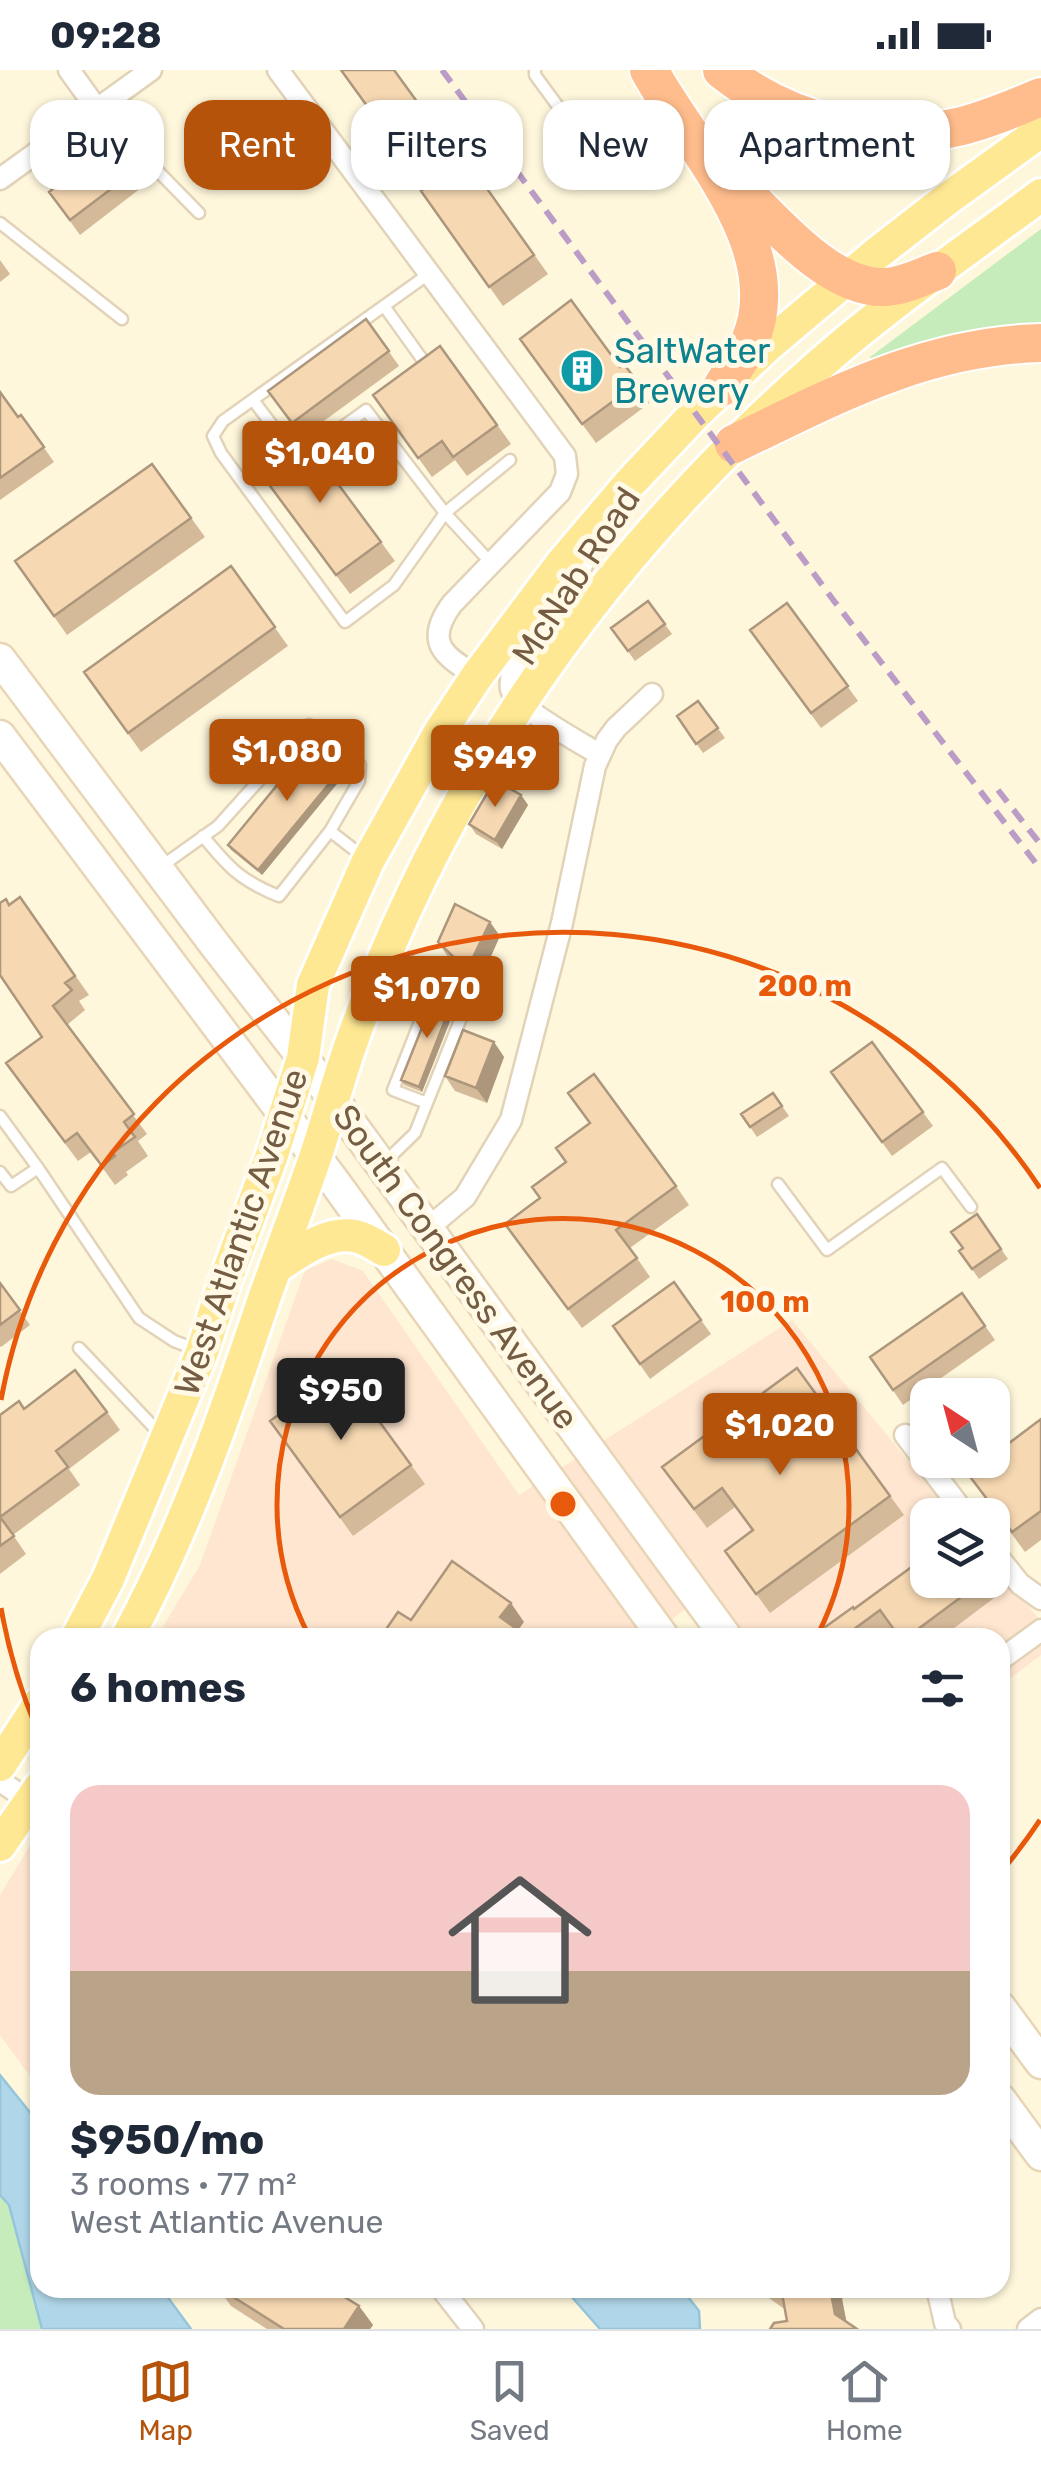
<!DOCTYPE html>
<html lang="en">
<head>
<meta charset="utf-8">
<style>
	:root { --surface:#fff; --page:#f6f6f7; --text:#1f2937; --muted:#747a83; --line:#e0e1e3; --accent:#b45309 }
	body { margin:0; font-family:Rubik,sans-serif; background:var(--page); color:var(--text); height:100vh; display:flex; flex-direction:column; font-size:38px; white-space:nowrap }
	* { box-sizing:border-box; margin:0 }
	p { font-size:32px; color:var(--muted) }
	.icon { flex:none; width:55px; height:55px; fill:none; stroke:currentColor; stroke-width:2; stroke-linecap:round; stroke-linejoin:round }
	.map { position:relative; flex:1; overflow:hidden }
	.details { position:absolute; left:30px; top:1558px; width:980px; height:670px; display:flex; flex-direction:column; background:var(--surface); border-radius:30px; box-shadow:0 2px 8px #0004 }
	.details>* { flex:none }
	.hud { position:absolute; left:30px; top:30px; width:982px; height:90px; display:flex; gap:20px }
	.needle { width:65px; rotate:324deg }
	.tools { position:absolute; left:910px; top:1308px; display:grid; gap:20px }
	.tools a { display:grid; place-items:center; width:100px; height:100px; border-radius:20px; background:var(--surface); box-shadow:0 2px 8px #0004; font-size:50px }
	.price { position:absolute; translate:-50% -85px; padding:0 22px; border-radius:10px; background:var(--accent); color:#fff; font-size:32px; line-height:65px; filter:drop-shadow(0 2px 5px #0008) }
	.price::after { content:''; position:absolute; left:50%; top:60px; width:30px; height:22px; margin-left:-15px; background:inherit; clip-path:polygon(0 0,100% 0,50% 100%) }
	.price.active { background:#222; color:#fff }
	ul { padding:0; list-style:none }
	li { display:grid; align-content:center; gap:20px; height:530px; padding:0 40px }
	li span { display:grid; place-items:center; height:310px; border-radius:30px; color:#555 }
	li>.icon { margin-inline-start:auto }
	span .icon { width:180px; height:180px; fill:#fffc; stroke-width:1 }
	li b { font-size:42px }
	h2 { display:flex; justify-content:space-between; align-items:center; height:120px; padding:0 40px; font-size:42px }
	.pill { padding:0 35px; border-radius:30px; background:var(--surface); box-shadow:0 2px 8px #0004; font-size:35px; line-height:90px }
	.pill.active { background:var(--accent); color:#fff }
	.status { display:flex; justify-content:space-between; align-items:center; height:70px; padding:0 50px; background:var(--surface); direction:ltr }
	.status svg { height:28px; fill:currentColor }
	.tabs { display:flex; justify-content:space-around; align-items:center; height:140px; border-top:2px solid var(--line); background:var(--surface); font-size:28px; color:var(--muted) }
	.tabs a { display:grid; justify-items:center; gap:5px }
	.tabs .active { color:var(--accent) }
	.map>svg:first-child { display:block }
	.commercial { fill:#ffe6d0 }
	.green { fill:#c7ecbb }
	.water { fill:#b0d7e9; stroke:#95c5db; stroke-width:2.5 }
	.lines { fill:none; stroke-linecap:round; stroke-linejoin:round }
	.service-casing { stroke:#e2d3b8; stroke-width:15 }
	.minor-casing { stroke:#e2d3b8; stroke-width:25 }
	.secondary-casing { stroke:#e8d5b6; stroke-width:35 }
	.primary-casing { stroke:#fff; stroke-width:38 }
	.motorway-casing { stroke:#fff; stroke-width:42 }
	.service { stroke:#fff; stroke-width:10 }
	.minor { stroke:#fff; stroke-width:20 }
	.secondary { stroke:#fff; stroke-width:30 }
	.primary { stroke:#ffe893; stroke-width:32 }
	.motorway { stroke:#ffbd8d; stroke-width:38 }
	.rail { stroke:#ba9cc7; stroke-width:6; stroke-dasharray:15 10; stroke-linecap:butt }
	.wall { fill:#d4ba99 }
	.shaded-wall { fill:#ac977d }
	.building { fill:#f6d8b2; stroke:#ac977d; stroke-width:2.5 }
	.ring { fill:none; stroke:#e8590c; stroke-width:5 }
	.labels { text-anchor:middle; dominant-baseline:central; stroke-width:10; stroke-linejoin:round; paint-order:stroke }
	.culture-label { font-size:35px; fill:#0d838f; stroke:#fff9e5; text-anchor:start }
	.street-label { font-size:35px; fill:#755d44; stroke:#fff9e5 }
	.centre { fill:#e8590c; stroke:#fff9e5; stroke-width:5 }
	.ring-label { font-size:30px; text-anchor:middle; font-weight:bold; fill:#e8590c; stroke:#fff9e5; stroke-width:10; stroke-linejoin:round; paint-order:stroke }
</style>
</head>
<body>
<div class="status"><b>09:28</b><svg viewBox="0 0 49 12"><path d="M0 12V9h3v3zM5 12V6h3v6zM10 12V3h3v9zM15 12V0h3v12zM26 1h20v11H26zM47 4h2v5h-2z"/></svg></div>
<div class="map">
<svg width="1041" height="2259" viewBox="0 0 1041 2259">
	<rect width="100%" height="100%" fill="#fef7dc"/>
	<path class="commercial" d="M 332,1189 L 363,1201 L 519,1425 L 792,1250 L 953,1445 L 928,1445 L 928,1510 L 992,1510 L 993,1493 L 1041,1551 L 1041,1585 L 1000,1616 L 1000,1568 L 744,1567 L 708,1520 L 651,1567 L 156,1568 L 200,1495 L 305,1200 Z
		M 40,1759 L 40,2020 L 0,1965 L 0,1825 Z"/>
	<path class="green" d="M 1041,159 L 1041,258 L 872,296 L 870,287 Z
		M 0,2125 L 9,2135 L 42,2259 L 0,2259 Z"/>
	<path class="water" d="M 0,2005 L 40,2055 L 40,2218 L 161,2218 L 191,2259 L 42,2259 L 9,2135 L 0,2125 Z
		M 564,2218 L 681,2218 L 699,2241 L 700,2259 L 600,2259 Z"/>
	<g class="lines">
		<defs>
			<path id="service" d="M 535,0 L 535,5 L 604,99
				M 97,39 L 199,143
				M 0,153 L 122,249
				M 430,203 L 223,351 L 213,366 L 221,383 L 345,552 L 394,515 L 445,443 L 510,390
				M 384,236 L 427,296 L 424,298
				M 253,330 L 297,388
				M 301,387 L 366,340 L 445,443 L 491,493
				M 330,761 L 365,788
				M 159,798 L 218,756 L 309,655 L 360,695 L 359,711 L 330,761 L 279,826 C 241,811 228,797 203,766
				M 395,878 L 435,914
				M 0,1046 L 38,1098
				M 383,1094 L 415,1063 L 469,928 L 435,914 L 393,1020 L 427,1033
				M 0,1102 L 11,1116 L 38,1098 L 139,1248 L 174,1271 L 197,1280
				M 778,1114 L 827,1180 L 942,1098 L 971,1137
				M 79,1278 L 162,1366"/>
			<path id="minor" d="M 69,0 L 97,39
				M 278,0 L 565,386 L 567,404 L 560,422 L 452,534 C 424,572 443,586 477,606
				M 0,109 L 151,0
				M 594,477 L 514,595 C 513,603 509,611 511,619 C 514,637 581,673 599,684
				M 428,1158 L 465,1127 L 511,1050 L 562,853 L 595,696 L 607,670 L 616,658 L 652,624
				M 905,1365 L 966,1445
				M 992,1479 L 1020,1514 L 1041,1529
				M 1000,1590 L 1041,1560
				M 0,1711 L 31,1732
				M 441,2218 L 473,2259
				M 937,2218 L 945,2253 L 950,2259
				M 1028,2259 L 1041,2249"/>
			<path id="secondary" d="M 0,589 L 215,875 L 303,988 L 727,1568
				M 0,666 L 336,1114 L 664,1568
				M 1000,1937 L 1041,1993
				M 1000,2029 L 1041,2085"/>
			<path id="primary" d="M 275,1198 C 298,1183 326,1161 355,1166 C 365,1168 376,1175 384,1180
				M 77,1568 L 108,1509 L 202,1282 L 224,1214 L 272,1085 L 303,988 L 313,915 L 368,791 L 440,662 L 477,606 L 563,492 L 630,413 L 696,343 L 767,276 L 875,185 L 947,129 L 1041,61
				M 127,1568 C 186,1459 226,1342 265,1226 C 282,1179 300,1132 316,1085 C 329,1046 339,1006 353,968 C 448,702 606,482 818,296 C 888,234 966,181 1041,125
				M 0,1695 L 40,1633
				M 0,1775 L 40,1717"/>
			<path id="motorway" d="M 649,0 C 691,77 790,178 750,271 C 743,287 731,302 722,317
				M 722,0 C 788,52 878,76 962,56 C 989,49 1015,38 1041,27
				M 731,109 C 770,146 828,220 886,217 C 904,216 921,207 937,201
				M 734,374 C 836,325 925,276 1041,273"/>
		</defs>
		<use href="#service" class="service-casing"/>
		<use href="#minor" class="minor-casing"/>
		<use href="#secondary" class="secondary-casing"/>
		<use href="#primary" class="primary-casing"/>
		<use href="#motorway" class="motorway-casing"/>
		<use href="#service" class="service"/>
		<use href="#minor" class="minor"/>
		<use href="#secondary" class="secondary"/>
		<use href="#primary" class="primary"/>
		<use href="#motorway" class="motorway"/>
		<path class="rail" d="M 442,0 L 834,531 L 1041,800
			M 998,720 L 1041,775"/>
	</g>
	<path class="wall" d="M 340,0 L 394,0 L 439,63 L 404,89 Z
		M 466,89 L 548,204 L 503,236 L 421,121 Z
		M 140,97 L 150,111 L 80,165 L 49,122 Z
		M 0,190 L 10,204 L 0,212 Z
		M 366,249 L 399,296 L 302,367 L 268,321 Z
		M 520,269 L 620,297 L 624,294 L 651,332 L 596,373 Z
		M 440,276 L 511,374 L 467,406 L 455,390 L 432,407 L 373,325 Z
		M 0,322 L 18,347 L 21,345 L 54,392 L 0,430 Z
		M 152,394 L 205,467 L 67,565 L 15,491 Z
		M 272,420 L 381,472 L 395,491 L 350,524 Z
		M 231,496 L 288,576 L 141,682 L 84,602 Z
		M 648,531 L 672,564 L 635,591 L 611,558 Z
		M 787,533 L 858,631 L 821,658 L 750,560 Z
		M 698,631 L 725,668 L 703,683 L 677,646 Z
		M 346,693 L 350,698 L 262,805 L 231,780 L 228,775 Z
		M 521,725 L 528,735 L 502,779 L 476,764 L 469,754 Z
		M 20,827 L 89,925 L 79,931 L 85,940 L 67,955 L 147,1064 L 138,1071 L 148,1086 L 126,1102 L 128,1105 L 115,1115 L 91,1082 L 78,1091 L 19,1012 L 42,967 L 10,835 Z
		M 500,866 L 478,915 L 448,887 L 438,872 Z
		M 452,932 L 456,936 L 422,1022 L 404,1015 L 401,1010 Z
		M 494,972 L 504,987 L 487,1033 L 455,1021 L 445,1006 Z
		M 872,972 L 933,1056 L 892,1086 L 831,1002 Z
		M 773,1023 L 789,1046 L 757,1067 L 741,1044 Z
		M 676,1116 L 689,1135 L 630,1178 L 650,1207 L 582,1258 L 518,1173 Z
		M 977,1144 L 1008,1189 L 979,1209 L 959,1181 L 963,1179 Z
		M 674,1212 L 711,1264 L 650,1309 L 613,1256 Z
		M 0,1213 L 30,1255 L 1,1277 L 0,1276 Z
		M 962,1223 L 995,1270 L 903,1335 L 870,1287 Z
		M 797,1298 L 904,1445 L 770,1543 L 725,1481 L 752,1461 L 735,1437 L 707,1458 L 662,1397 Z
		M 341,1299 L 425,1414 L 353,1466 L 270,1351 Z
		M 24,1339 L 107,1342 L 120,1360 L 69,1399 L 80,1415 L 13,1465 L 26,1484 L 0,1504 L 0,1345 Z
		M 1041,1349 L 1041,1470 L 1025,1482 L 968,1404 Z
		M 928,1510 L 987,1510 L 998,1525 L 941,1568 L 899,1568 L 892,1557 L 877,1568 L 810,1568 L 854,1539 Z
		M 218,2218 L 359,2236 L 373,2255 L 370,2259 L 267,2259 L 231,2236 Z
		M 755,2218 L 851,2218 L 842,2229 L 846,2251 L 787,2251 L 785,2238 L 783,2238 Z"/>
	<path class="shaded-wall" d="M 346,693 L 350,698 L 262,805 L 258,800 Z
		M 521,725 L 528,735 L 502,779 L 495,770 Z
		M 490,852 L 500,866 L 478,915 L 467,900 Z
		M 452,932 L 456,936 L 422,1022 L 419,1017 Z
		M 494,972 L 504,987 L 487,1033 L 476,1018 Z
		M 511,1533 L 524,1552 L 514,1566 L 500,1547 Z
		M 830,2218 L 851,2218 L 842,2229 L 848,2259 L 835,2244 Z
		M 359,2236 L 373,2255 L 370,2259 L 344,2259 Z"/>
	<path class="building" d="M 341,0 L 394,0 L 426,44 L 391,69 Z
		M 119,69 L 140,97 L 70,150 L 49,122 Z
		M 466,89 L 534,185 L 489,217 L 421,121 Z
		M 571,230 L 620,297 L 624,294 L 638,313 L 582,354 L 520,269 Z
		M 366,249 L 389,281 L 292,353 L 268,321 Z
		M 440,276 L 497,355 L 453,387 L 442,371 L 418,388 L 373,325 Z
		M 0,322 L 18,347 L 21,345 L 44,377 L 0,408 Z
		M 304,368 L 381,472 L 336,505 L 259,401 Z
		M 152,394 L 191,448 L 54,546 L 15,491 Z
		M 231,496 L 275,557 L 128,663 L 84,602 Z
		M 648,531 L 665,554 L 628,581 L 611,558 Z
		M 787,533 L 848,616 L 811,643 L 750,560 Z
		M 698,631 L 718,658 L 696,674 L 677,646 Z
		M 315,669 L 346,693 L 258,800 L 228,775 Z
		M 495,710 L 521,725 L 495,770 L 469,754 Z
		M 20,827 L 75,906 L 65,913 L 72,920 L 53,936 L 134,1044 L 124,1052 L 135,1067 L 112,1083 L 115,1086 L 102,1096 L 77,1063 L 65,1072 L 6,993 L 42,967 L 0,905 L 0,833 L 6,829 L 9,835 Z
		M 455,834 L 490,852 L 467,900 L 438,872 Z
		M 435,925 L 452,932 L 419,1017 L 401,1010 Z
		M 463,960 L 494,972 L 476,1018 L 445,1006 Z
		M 872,972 L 923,1042 L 882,1072 L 831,1002 Z
		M 594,1004 L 676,1116 L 616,1160 L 637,1188 L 568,1239 L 505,1154 L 540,1128 L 532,1117 L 566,1092 L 556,1078 L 590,1053 L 568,1023 Z
		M 773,1023 L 782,1036 L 750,1057 L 741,1044 Z
		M 977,1144 L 1001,1179 L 972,1199 L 959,1181 L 963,1178 L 951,1162 Z
		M 674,1212 L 701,1250 L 640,1294 L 613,1256 Z
		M 0,1213 L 20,1240 L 0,1255 Z
		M 962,1223 L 985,1256 L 893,1320 L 870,1287 Z
		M 797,1298 L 890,1426 L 756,1524 L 725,1481 L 753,1460 L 722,1418 L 694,1439 L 662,1397 Z
		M 341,1299 L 411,1395 L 340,1447 L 270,1351 Z
		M 75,1300 L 107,1342 L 56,1381 L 68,1397 L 0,1447 L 0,1345 L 19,1331 L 24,1339 Z
		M 1041,1349 L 1041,1441 L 1012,1462 L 968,1404 L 987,1390 L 992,1390 L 992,1386 Z
		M 0,1447 L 14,1466 L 0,1476 Z
		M 928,1485 L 928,1510 L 984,1510 L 906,1568 L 900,1568 L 880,1540 L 842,1568 L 810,1568 L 853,1537 L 854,1539 Z
		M 452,1491 L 511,1533 L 500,1547 L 529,1568 L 380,1568 L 398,1542 L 411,1550 Z
		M 219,2218 L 330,2218 L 359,2236 L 344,2259 L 284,2259 Z
		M 781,2218 L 830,2218 L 835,2244 L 857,2259 L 770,2259 L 774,2253 L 787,2251 Z"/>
	<g class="ring">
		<path d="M309 1566A286 286 0 1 1 817 1566"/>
		<path d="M1040 1750A572 572 0 0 1 1001 1802M38 1662A572 572 0 0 1 1 1538M1 1330A572 572 0 0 1 1040 1118"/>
	</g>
	<defs>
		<symbol id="building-disc" viewBox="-11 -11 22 22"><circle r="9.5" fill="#0f9aa8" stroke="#fff9e5"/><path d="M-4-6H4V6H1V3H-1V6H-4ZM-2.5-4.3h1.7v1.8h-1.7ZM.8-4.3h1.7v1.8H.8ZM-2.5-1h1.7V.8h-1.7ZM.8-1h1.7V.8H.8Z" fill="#fff"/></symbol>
	</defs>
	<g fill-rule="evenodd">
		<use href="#building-disc" x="557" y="276" width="50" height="50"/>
	</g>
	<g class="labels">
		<g class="culture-label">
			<text x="614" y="281">SaltWater<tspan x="614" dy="40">Brewery</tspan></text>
		</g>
		<g class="street-label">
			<text transform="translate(576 506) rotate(-57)">McNab Road</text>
			<text transform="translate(241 1162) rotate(-71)">West Atlantic Avenue</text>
			<text transform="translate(456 1197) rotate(54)">South Congress Avenue</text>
		</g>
	</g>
	<circle cx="563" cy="1434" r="15" class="centre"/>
	<g class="ring-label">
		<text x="805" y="926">200 m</text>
		<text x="765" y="1242">100 m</text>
	</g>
</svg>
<div class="tools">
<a><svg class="needle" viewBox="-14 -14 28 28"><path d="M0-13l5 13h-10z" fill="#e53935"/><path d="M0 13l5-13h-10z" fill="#747a83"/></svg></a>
<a><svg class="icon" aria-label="layers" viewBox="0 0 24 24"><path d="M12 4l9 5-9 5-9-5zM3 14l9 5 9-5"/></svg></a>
</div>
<b class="price" style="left:320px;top:436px">$1,040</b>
<b class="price" style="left:287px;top:734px">$1,080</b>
<b class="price" style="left:495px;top:740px">$949</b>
<b class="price" style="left:427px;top:971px">$1,070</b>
<b class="price active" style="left:341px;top:1373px">$950</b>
<b class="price" style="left:780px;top:1408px">$1,020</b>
<div class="hud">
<a class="pill">Buy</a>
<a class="pill active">Rent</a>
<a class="pill">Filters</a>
<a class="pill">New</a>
<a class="pill">Apartment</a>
</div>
<section class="details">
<h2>6 homes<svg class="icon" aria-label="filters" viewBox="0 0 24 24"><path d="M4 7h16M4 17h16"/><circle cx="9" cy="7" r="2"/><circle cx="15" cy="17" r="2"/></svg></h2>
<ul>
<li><span style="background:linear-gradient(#f6c9c9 60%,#b9a48a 0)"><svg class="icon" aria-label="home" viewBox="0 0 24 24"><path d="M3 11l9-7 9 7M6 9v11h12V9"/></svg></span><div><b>$950/mo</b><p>3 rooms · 77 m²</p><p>West Atlantic Avenue</p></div></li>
</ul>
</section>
</div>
<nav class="tabs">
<a class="active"><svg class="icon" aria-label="map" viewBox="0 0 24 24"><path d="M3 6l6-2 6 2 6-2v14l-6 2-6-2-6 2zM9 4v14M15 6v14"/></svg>Map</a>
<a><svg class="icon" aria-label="saved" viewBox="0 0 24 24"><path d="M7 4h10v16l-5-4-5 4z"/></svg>Saved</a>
<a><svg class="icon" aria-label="home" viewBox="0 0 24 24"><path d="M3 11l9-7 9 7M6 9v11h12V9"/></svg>Home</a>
</nav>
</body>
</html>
